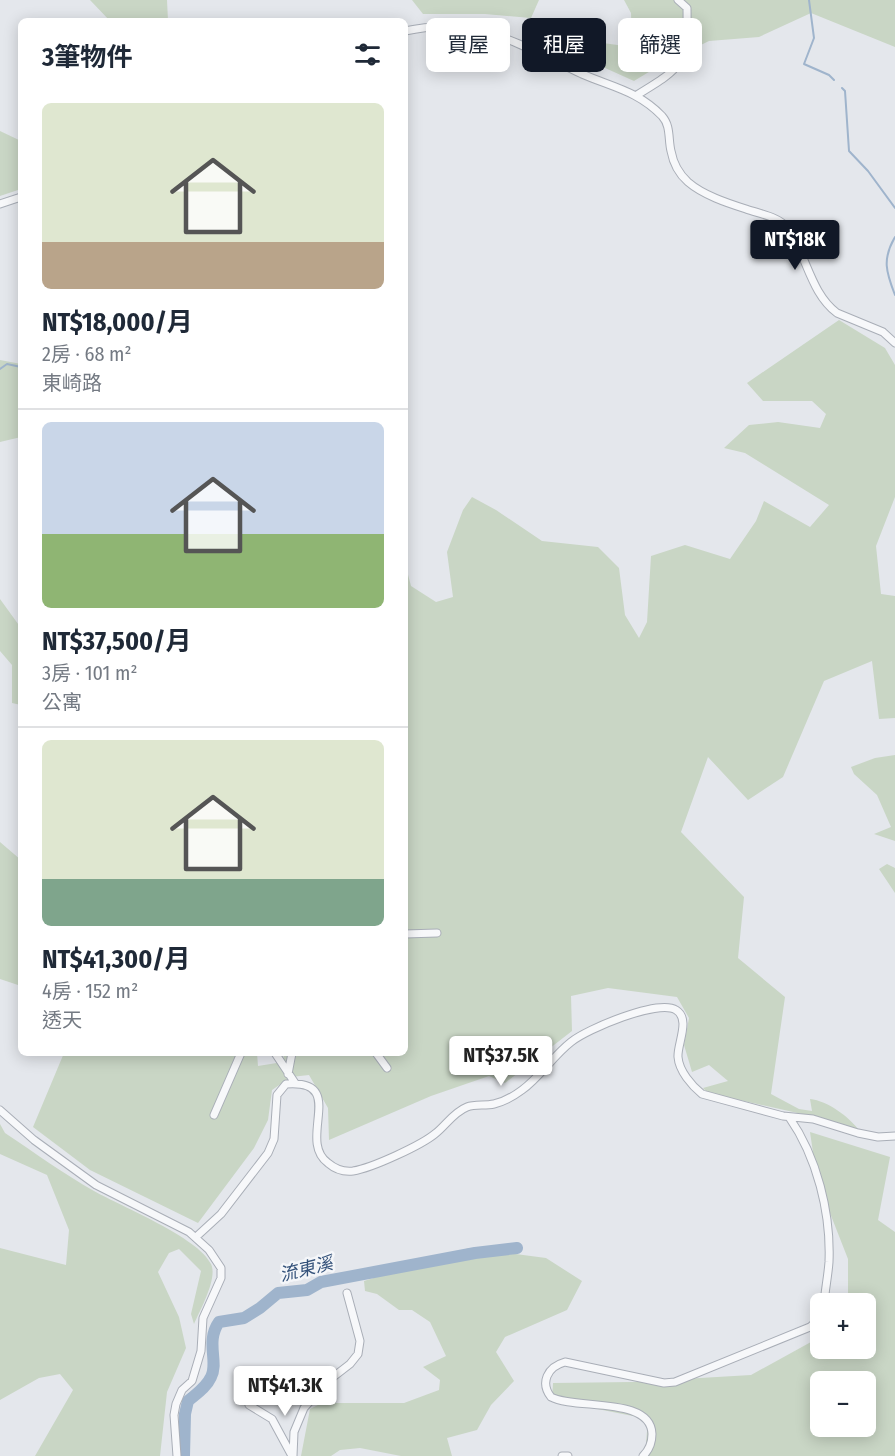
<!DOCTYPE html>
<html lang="zh-TW">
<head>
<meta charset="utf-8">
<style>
	:root { --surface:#fff; --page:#f6f6f7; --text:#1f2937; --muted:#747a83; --line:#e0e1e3; --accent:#111827 }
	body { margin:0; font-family:"Fira Sans Condensed","Noto Sans TC",sans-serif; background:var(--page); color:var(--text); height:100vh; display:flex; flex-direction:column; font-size:22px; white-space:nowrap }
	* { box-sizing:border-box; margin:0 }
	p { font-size:20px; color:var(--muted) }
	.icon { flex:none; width:33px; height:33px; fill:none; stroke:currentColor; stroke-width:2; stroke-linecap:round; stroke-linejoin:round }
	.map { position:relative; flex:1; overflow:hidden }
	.side { position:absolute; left:18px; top:18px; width:390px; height:1038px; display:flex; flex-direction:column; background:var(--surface); border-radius:9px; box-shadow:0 3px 15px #0003 }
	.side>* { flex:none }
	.guide { position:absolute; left:426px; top:18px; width:378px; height:54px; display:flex; gap:12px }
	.fabs { position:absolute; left:810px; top:1293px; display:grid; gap:12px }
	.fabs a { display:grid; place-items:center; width:66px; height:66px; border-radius:9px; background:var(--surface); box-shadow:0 3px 15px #0003; font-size:30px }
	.price { position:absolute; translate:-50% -51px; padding:0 14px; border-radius:6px; background:#fff; color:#222; font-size:20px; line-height:39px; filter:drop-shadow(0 2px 3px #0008) }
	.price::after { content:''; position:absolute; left:50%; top:36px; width:18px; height:14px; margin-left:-9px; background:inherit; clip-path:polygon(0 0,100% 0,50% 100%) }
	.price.selected { background:var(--accent); color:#fff }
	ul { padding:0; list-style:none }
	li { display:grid; align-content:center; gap:12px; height:318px; padding:0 24px }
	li+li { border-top:2px solid var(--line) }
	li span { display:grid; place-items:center; height:186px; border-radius:9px; color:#555 }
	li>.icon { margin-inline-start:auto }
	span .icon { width:108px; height:108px; fill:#fffc; stroke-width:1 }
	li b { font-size:26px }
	h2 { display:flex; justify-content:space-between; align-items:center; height:72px; padding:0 24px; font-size:26px }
	.chip { padding:0 21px; border-radius:9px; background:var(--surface); box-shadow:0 3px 15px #0003; font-size:21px; line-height:54px }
	.chip.selected { background:var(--accent); color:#fff }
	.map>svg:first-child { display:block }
	.green { fill:#c9d6c5; fill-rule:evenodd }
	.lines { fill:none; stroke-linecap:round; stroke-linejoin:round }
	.stream { stroke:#9fb4cc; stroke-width:2 }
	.river { stroke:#9fb4cc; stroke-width:12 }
	.street-casing { stroke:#a9aeb7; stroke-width:9 }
	.street { stroke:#f7f8fa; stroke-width:7 }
	.labels { text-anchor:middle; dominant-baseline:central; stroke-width:5; stroke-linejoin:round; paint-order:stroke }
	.water-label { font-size:18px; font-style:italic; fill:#34527a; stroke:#f4f6f9 }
</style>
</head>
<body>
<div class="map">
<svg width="895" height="1456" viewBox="0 0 895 1456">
	<rect width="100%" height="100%" fill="#e4e7ec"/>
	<path class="green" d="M 90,0 L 167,0 L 168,21 L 110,21 Z
		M 412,0 L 539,0 L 531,18 L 485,14 L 423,14 Z
		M 624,0 L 895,0 L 895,47 L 811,13 L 759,37 L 709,41 L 662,64 L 634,81 L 574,54 L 581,40 L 632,47 L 631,13 Z
		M 0,131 L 21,141 L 21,189 L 0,196 Z
		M 839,320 L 885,348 L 895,365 L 895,497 L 876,546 L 881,594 L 895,596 L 895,718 L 879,719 L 872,661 L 824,681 L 783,777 L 748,800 L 708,757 L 681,832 L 744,897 L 738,958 L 785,997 L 771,1094 L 799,1109 L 812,1111 L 810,1099 C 828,1101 848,1116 860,1131 L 811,1116 L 708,1093 L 703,1088 L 728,1081 L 709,1065 L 692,1072 L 684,1045 L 689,1018 L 677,997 L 608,988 L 571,996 L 572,1031 L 505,1083 L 489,1076 L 431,1096 L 329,1140 L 328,1108 L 309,1075 L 291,1077 L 272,1090 L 268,1120 L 254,1148 L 198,1223 L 90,1170 L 33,1127 L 64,1053 L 257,1053 L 258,1066 L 283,1062 L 284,1053 L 405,1053 L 405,563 L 411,586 L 436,602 L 453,597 L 447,552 L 463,510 L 472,497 L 496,510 L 542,541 L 598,547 L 619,568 L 625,615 L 639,638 L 647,622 L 651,556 L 685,545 L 730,559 L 756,521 L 764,501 L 810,527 L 829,505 L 745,453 L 724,448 L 749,425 L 778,422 L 820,428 L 826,414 L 812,401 L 763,401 L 747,383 Z
		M 0,360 L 21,364 L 21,437 L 0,442 Z
		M 0,599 L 21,628 L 21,705 L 12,703 L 12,665 L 0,651 Z
		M 895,755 L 895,841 L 874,834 L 891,827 L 877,795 L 854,774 L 851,767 L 875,758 Z
		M 0,842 L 21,860 L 21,986 L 0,979 Z
		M 887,864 L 895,868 L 895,893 L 879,869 Z
		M 0,1124 L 5,1133 C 35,1153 64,1174 94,1191 C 122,1207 198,1237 211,1264 C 218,1278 200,1310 194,1324 L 191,1314 L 201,1271 L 179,1249 L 169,1253 L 158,1272 L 179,1317 L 186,1348 L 167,1392 L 160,1456 L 35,1456 L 73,1390 L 60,1374 L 39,1378 L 0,1400 L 0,1248 L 66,1265 L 69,1230 L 47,1175 L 0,1154 Z
		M 810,1132 L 890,1157 L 878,1220 L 895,1232 L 895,1456 L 645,1456 L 648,1419 L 552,1400 L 553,1383 L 632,1382 L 751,1375 L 820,1337 L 820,1348 L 866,1348 L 866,1304 L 848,1303 L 848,1259 L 817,1180 ZM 820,1382 L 866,1382 L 866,1426 L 820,1426 Z
		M 469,1248 L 546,1258 L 582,1281 L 567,1310 L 505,1337 L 496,1352 L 514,1381 L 491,1405 L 477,1430 L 447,1438 L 452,1456 L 401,1456 L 360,1448 L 340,1450 L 331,1456 L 301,1456 L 310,1409 L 322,1403 L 404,1403 L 439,1390 L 440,1380 L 423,1367 L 446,1356 L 430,1322 L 412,1310 L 399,1310 L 377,1294 L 365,1291 L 364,1281 Z"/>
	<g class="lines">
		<path class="stream" d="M 809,0 L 814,38 L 804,64 L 829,75 L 834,80
			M 842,88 L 845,91 L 849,151 L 868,171 L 895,208
			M 895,237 C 882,259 886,272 895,295
			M 0,369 L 7,364 L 21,367"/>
		<path class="river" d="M 184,1456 L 185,1414 L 188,1401 C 196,1394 206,1388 211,1377 C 219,1362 205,1342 219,1322 L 244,1318 L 260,1308 L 278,1293 L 307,1290 L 321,1282 L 475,1253 L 517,1248"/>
		<defs>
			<path id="street" d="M 405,31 C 478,15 519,45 582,74 C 612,87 638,91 662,116 C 671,126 668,139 671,151 C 673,162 679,174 688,182 C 703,195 727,203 746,209 C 760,214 776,216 787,227 C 793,233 797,243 800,251 C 810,273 817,298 837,313 L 883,332 L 895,343
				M 637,95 C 683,67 688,64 687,8 L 678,0
				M 0,204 L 21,197
				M 405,934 L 437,933
				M 275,1053 L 295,1083
				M 376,1053 L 387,1068
				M 288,1074 L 292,1053
				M 0,1110 L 34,1140 L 96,1185 L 189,1232 L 209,1250 L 221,1268 L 221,1278 L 203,1318 L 201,1351 L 192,1381 L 182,1390 L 176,1404 L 174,1415 L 177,1456
				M 214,1115 L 241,1053
				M 789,1117 C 817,1157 831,1213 829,1262 C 828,1276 825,1290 824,1304
				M 196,1237 L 221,1214 L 268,1153 L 274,1139 L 277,1095 L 286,1084 C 349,1079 296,1140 328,1163 C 335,1169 344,1172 353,1171 C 372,1168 422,1145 436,1133 C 446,1125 454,1112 467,1107 C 475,1104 485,1106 494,1104 C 503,1102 514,1096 522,1090 C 540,1077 553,1056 571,1042 C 587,1029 658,999 676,1010 C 691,1019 677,1044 678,1057 C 679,1071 692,1086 702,1094 L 783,1116 L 813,1119 L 858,1133 L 878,1137 L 895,1136
				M 249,1405 L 272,1419 L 292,1456
				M 293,1456 L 294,1432 L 304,1408 L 328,1381 L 350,1364 L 358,1354 L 360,1341 L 347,1293
				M 562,1456 L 568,1456
				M 643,1456 C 649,1450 652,1442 652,1434 C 651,1396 575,1410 551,1397 C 540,1383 547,1367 565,1362 L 664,1383 L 675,1382 L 810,1327 L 820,1318"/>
		</defs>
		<use href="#street" class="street-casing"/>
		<use href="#street" class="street"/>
	</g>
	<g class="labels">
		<g class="water-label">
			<text transform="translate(306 1269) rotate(-14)">流東溪</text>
		</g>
	</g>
</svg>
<div class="fabs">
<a>+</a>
<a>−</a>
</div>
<b class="price selected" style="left:795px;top:271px">NT$18K</b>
<b class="price" style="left:501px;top:1087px">NT$37.5K</b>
<b class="price" style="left:285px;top:1417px">NT$41.3K</b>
<div class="guide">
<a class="chip">買屋</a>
<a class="chip selected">租屋</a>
<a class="chip">篩選</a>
</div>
<section class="side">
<h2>3筆物件<svg class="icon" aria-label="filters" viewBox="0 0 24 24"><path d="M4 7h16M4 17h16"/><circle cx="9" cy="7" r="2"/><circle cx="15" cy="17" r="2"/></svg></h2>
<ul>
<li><span style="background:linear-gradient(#dfe7d0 75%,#b9a48a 0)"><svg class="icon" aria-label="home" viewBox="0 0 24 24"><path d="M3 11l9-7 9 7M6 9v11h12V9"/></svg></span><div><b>NT$18,000/月</b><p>2房 · 68 m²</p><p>東崎路</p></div></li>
<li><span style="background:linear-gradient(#c9d6e8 60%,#8fb573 0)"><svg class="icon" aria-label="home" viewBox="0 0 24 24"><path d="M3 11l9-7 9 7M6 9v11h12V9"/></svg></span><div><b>NT$37,500/月</b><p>3房 · 101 m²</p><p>公寓</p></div></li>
<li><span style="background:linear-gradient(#dfe7d0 75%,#7fa58c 0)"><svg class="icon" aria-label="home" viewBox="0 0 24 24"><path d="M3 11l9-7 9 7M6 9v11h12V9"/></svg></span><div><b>NT$41,300/月</b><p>4房 · 152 m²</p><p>透天</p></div></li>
</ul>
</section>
</div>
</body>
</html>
